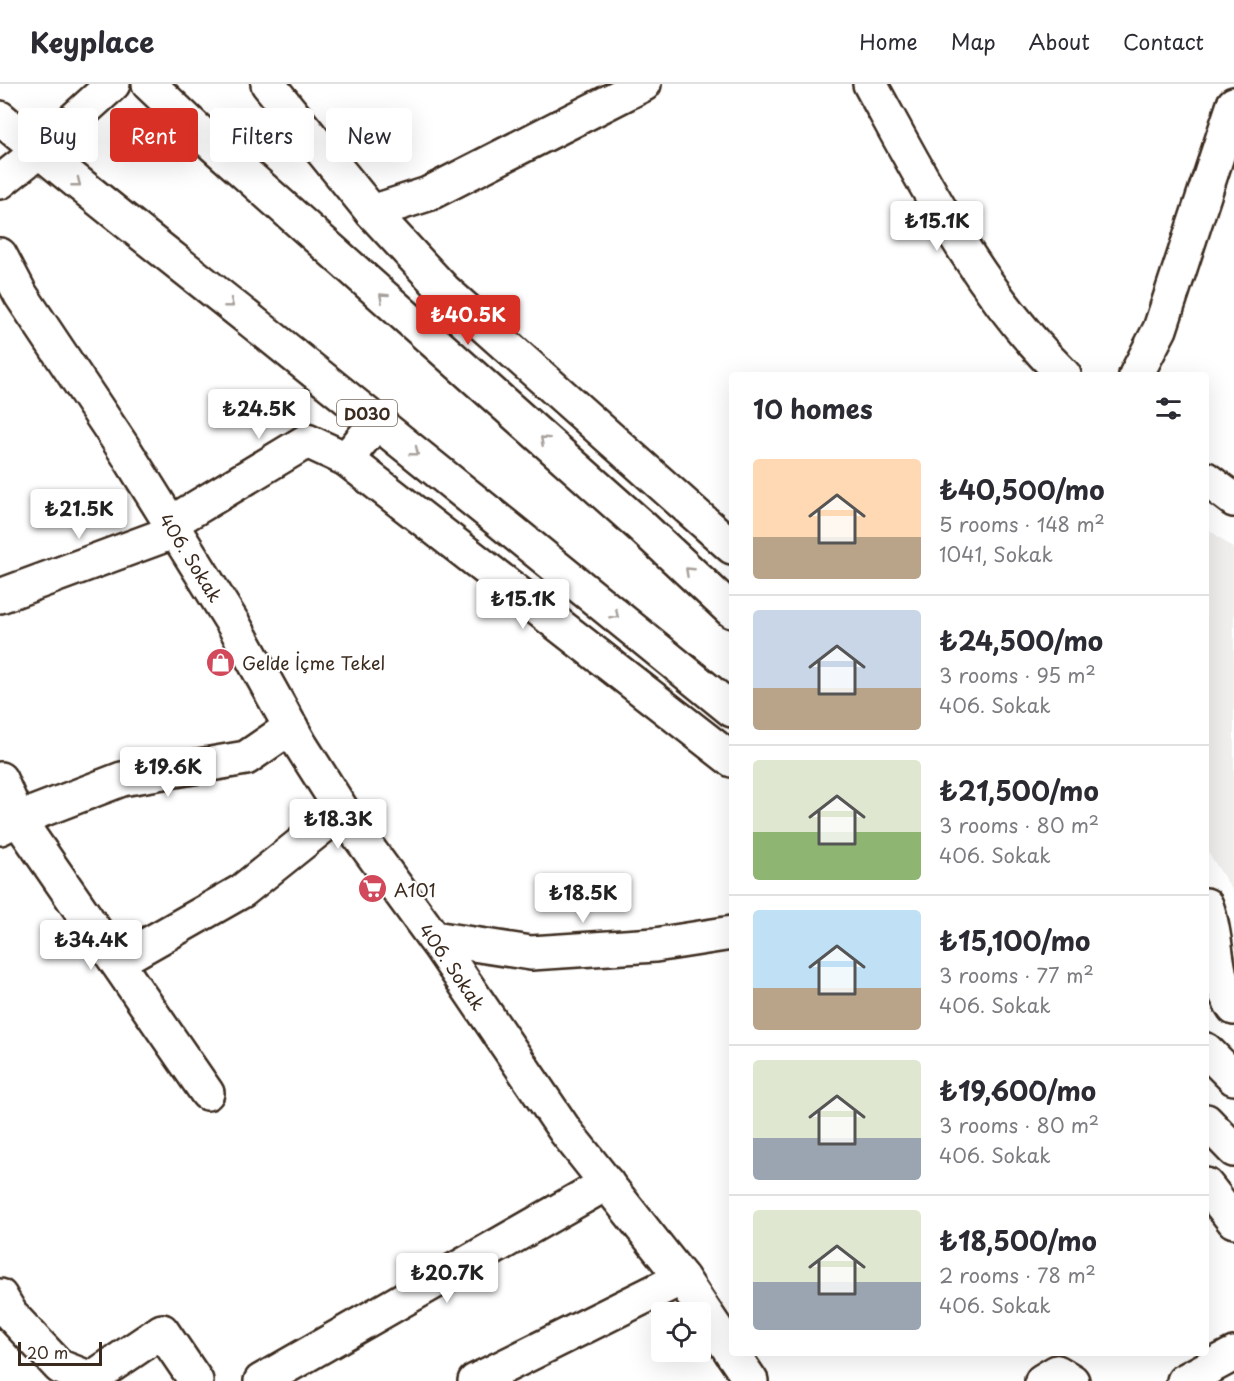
<!DOCTYPE html>
<html lang="en">
<head>
<meta charset="utf-8">
<style>
	:root { --surface:#fff; --page:#f2f2f3; --text:#2b2b33; --muted:#7c7c81; --line:#e1e1e2; --accent:#d93025 }
	body { margin:0; font-family:"Playpen Sans",sans-serif; background:var(--page); color:var(--text); height:100vh; display:flex; flex-direction:column; font-size:22px; white-space:nowrap }
	* { box-sizing:border-box; margin:0 }
	p { font-size:20px; color:var(--muted) }
	.icon { flex:none; width:33px; height:33px; fill:none; stroke:currentColor; stroke-width:2; stroke-linecap:round; stroke-linejoin:round }
	.map { position:relative; flex:1; overflow:hidden }
	.side { position:absolute; left:729px; top:288px; width:480px; height:984px; display:flex; flex-direction:column; background:var(--surface); border-radius:6px; box-shadow:0 6px 24px #0002 }
	.side>* { flex:none }
	.guide { position:absolute; left:18px; top:24px; width:570px; height:54px; display:flex; gap:12px }
	.buttons { position:absolute; left:651px; top:1218px; display:grid; gap:12px }
	.buttons a { display:grid; place-items:center; width:60px; height:60px; border-radius:6px; background:var(--surface); box-shadow:0 6px 24px #0002; font-size:30px }
	.scale { position:absolute; left:18px; bottom:15px; width:84px; box-sizing:border-box; padding-left:6px; border:3px solid #3b2a1e; border-top:0; font-size:16px; line-height:21px; white-space:nowrap; color:#3b2a1e; -webkit-text-stroke:4px #fff; paint-order:stroke }
	.price { position:absolute; translate:-50% -51px; padding:0 14px; border-radius:6px; background:#fff; color:#222; font-size:20px; line-height:39px; filter:drop-shadow(0 2px 3px #0008) }
	.price::after { content:''; position:absolute; left:50%; top:36px; width:18px; height:14px; margin-left:-9px; background:inherit; clip-path:polygon(0 0,100% 0,50% 100%) }
	.price.selected { background:var(--accent); color:#fff }
	ul { padding:0; list-style:none }
	li { display:flex; align-items:center; gap:18px; height:150px; padding:0 24px }
	li+li { border-top:2px solid var(--line) }
	li span { display:grid; place-items:center; flex:none; width:168px; height:120px; border-radius:6px; color:#555 }
	li>.icon { margin-inline-start:auto }
	span .icon { width:72px; height:72px; fill:#fffc; stroke-width:1 }
	li b { font-size:26px }
	h2 { display:flex; justify-content:space-between; align-items:center; height:72px; padding:0 24px; font-size:26px }
	.tag { padding:0 21px; border-radius:6px; background:var(--surface); box-shadow:0 6px 24px #0002; font-size:21px; line-height:54px }
	.tag.selected { background:var(--accent); color:#fff }
	header { display:flex; align-items:center; gap:36px; box-sizing:border-box; height:84px; padding:0 30px; background:var(--surface); border-bottom:2px solid var(--line) }
	header strong { font-size:28px }
	nav { display:flex; gap:33px; margin-inline-start:auto; font-size:21px }
	.map>svg:first-child { display:block }
	.built { fill:#f1efee }
	.lines { fill:none; stroke-linecap:round; stroke-linejoin:round }
	.minor-casing { stroke:#3b2a1e; stroke-width:38 }
	.major-casing { stroke:#3b2a1e; stroke-width:38 }
	.highway-casing { stroke:#3b2a1e; stroke-width:38 }
	.minor { stroke:#fff; stroke-width:33 }
	.major { stroke:#fff; stroke-width:33 }
	.highway { stroke:#fff; stroke-width:33 }
	.oneway { stroke:#a79f9a }
	.labels { text-anchor:middle; dominant-baseline:central; stroke-width:4.5; stroke-linejoin:round; paint-order:stroke }
	.shield { fill:#fff; stroke:#766a62; stroke-width:1.5 }
	.shield-label { font-size:16px; font-weight:bold; fill:#3b2a1e }
	.street-label { font-size:18px; fill:#3b2a1e; stroke:#fff }
	.poi-label { font-size:18px; fill:#3b2a1e; stroke:#fff; text-anchor:start }
</style>
</head>
<body>
<header>
<strong>Keyplace</strong>
<nav><a>Home</a><a>Map</a><a>About</a><a>Contact</a></nav>
</header>
<div class="map">
<svg width="1234" height="1297" viewBox="0 0 1234 1297">
	<rect width="100%" height="100%" fill="#fff"/>
	<filter id="ink" filterUnits="userSpaceOnUse"><feTurbulence type="fractalNoise" baseFrequency=".0167" numOctaves="2"/><feDisplacementMap in="SourceGraphic" scale="12" xChannelSelector="R" yChannelSelector="G"/><feConvolveMatrix kernelMatrix="1 2 1 2 8 2 1 2 1" color-interpolation-filters="sRGB"/></filter>
	<g filter="url(#ink)">
		<path class="built" d="M 1206,443 L 1234,465 L 1234,809 L 1206,765 Z"/>
		<g class="lines">
			<defs>
				<g id="minor">
					<path d="M 268,0 L 372,128 L 444,206 L 732,463"/>
					<path d="M 372,128 L 428,110 L 644,0"/>
					<path id="s1" d="M 0,171 L 21,211 L 126,368 L 234,541 L 300,660 L 354,745 L 441,864 L 566,1048 L 682,1194 L 732,1269"/>
					<path d="M 1136,291 L 1160,245 L 1234,20"/>
					<path d="M 346,375 L 732,676"/>
					<path d="M 171,439 L 307,357 L 346,375 L 377,338"/>
					<path d="M 0,512 L 176,447"/>
					<path d="M 0,695 L 18,735 L 0,744"/>
					<path d="M 1206,821 C 1219,855 1212,893 1234,924"/>
					<path d="M 434,854 L 531,869 L 655,861 L 732,849"/>
					<path d="M 117,878 L 242,807 L 342,727"/>
					<path d="M 207,1009 L 18,735 L 122,695 L 246,674 L 291,643"/>
					<path d="M 1206,1101 L 1234,1137"/>
					<path d="M 0,1212 L 12,1232 L 60,1283 L 91,1295 L 162,1247 L 196,1297"/>
					<path d="M 732,1269 L 751,1297"/>
					<path d="M 261,1297 L 607,1099"/>
					<path d="M 475,1297 L 682,1194"/>
					<path d="M 1042,1297 L 1057,1288 L 1072,1297"/>
					<path d="M 1184,1297 L 1234,1270"/>
				</g>
				<path id="major" d="M 870,0 C 926,102 980,209 1064,291
					M 0,98 L 39,67 L 113,0
					M 1206,395 L 1234,416"/>
				<path id="highway" d="M 149,0 L 209,57 L 641,442 L 732,527
					M 0,34 C 83,105 169,171 254,239 C 414,368 573,496 732,626
					M 1206,966 L 1234,994
					M 1206,1037 L 1234,1066"/>
			</defs>
			<use href="#minor" class="minor-casing"/>
			<use href="#major" class="major-casing"/>
			<use href="#highway" class="highway-casing"/>
			<use href="#minor" class="minor"/>
			<use href="#major" class="major"/>
			<use href="#highway" class="highway"/>
		</g>
		<defs><path id="oneway-chevron" d="M-2-3.5L2.5 0L-2 3.5" fill="none" stroke-width="1.6" stroke-linecap="round" stroke-linejoin="round" transform="scale(1.5)"/></defs>
		<g class="oneway">
			<use href="#oneway-chevron" transform="translate(77 99) rotate(38)"/>
			<use href="#oneway-chevron" transform="translate(383 213) rotate(-138)"/>
			<use href="#oneway-chevron" transform="translate(230 220) rotate(39)"/>
			<use href="#oneway-chevron" transform="translate(544 356) rotate(-138)"/>
			<use href="#oneway-chevron" transform="translate(415 368) rotate(39)"/>
			<use href="#oneway-chevron" transform="translate(689 487) rotate(-137)"/>
			<use href="#oneway-chevron" transform="translate(615 531) rotate(39)"/>
		</g>
	</g>
	<defs>
		<symbol id="shop-disc" viewBox="-11 -11 22 22"><circle r="9.5" fill="#d1495b" stroke="#fff"/><path d="M-5-2.5h2.3a2.7 3.5 0 0 1 5.4 0H5L5.5 6h-11ZM-1.5-2.5h3a1.5 2.3 0 0 0-3 0Z" fill="#fff"/></symbol>
		<symbol id="supermarket-disc" viewBox="-11 -11 22 22"><circle r="9.5" fill="#d1495b" stroke="#fff"/><path d="M-6-5.5h2.5l.6 2H6L4.5 2H-2.5L-4.4-4H-6ZM-1.5 3.2a1.3 1.3 0 1 0 .1 0ZM3 3.2a1.3 1.3 0 1 0 .1 0Z" fill="#fff"/></symbol>
	</defs>
	<g fill-rule="evenodd">
		<use href="#shop-disc" x="204" y="562" width="33" height="33"/>
		<use href="#supermarket-disc" x="356" y="788" width="33" height="33"/>
	</g>
	<g class="labels">
		<rect class="shield" x="337" y="316" width="60" height="26" rx="4.5"/>
		<g class="shield-label">
			<text x="367" y="329">D030</text>
		</g>
		<g class="street-label">
			<text stroke="none"><textPath href="#s1" startOffset="358">406. Sokak</textPath></text>
			<text stroke="none"><textPath href="#s1" startOffset="844">406. Sokak</textPath></text>
		</g>
		<g class="poi-label">
			<text x="242" y="578">Gelde İçme Tekel</text>
			<text x="394" y="805">A101</text>
		</g>
	</g>
</svg>
<div class="buttons">
<a><svg class="icon" aria-label="locate" viewBox="0 0 24 24"><circle cx="12" cy="12" r="6"/><path d="M12 2v4M12 18v4M2 12h4M18 12h4"/></svg></a>
</div>
<div class="scale">20 m</div>
<b class="price" style="left:937px;top:168px">₺15.1K</b>
<b class="price selected" style="left:468px;top:262px">₺40.5K</b>
<b class="price" style="left:259px;top:356px">₺24.5K</b>
<b class="price" style="left:79px;top:456px">₺21.5K</b>
<b class="price" style="left:523px;top:546px">₺15.1K</b>
<b class="price" style="left:168px;top:714px">₺19.6K</b>
<b class="price" style="left:338px;top:766px">₺18.3K</b>
<b class="price" style="left:583px;top:840px">₺18.5K</b>
<b class="price" style="left:91px;top:887px">₺34.4K</b>
<b class="price" style="left:447px;top:1220px">₺20.7K</b>
<div class="guide">
<a class="tag">Buy</a>
<a class="tag selected">Rent</a>
<a class="tag">Filters</a>
<a class="tag">New</a>
</div>
<section class="side">
<h2>10 homes<svg class="icon" aria-label="filters" viewBox="0 0 24 24"><path d="M4 7h16M4 17h16"/><circle cx="9" cy="7" r="2"/><circle cx="15" cy="17" r="2"/></svg></h2>
<ul>
<li><span style="background:linear-gradient(#ffd9b3 65%,#b9a48a 0)"><svg class="icon" aria-label="home" viewBox="0 0 24 24"><path d="M3 11l9-7 9 7M6 9v11h12V9"/></svg></span><div><b>₺40,500/mo</b><p>5 rooms · 148 m²</p><p>1041, Sokak</p></div></li>
<li><span style="background:linear-gradient(#c9d6e8 65%,#b9a48a 0)"><svg class="icon" aria-label="home" viewBox="0 0 24 24"><path d="M3 11l9-7 9 7M6 9v11h12V9"/></svg></span><div><b>₺24,500/mo</b><p>3 rooms · 95 m²</p><p>406. Sokak</p></div></li>
<li><span style="background:linear-gradient(#dfe7d0 60%,#8fb573 0)"><svg class="icon" aria-label="home" viewBox="0 0 24 24"><path d="M3 11l9-7 9 7M6 9v11h12V9"/></svg></span><div><b>₺21,500/mo</b><p>3 rooms · 80 m²</p><p>406. Sokak</p></div></li>
<li><span style="background:linear-gradient(#bfe0f5 65%,#b9a48a 0)"><svg class="icon" aria-label="home" viewBox="0 0 24 24"><path d="M3 11l9-7 9 7M6 9v11h12V9"/></svg></span><div><b>₺15,100/mo</b><p>3 rooms · 77 m²</p><p>406. Sokak</p></div></li>
<li><span style="background:linear-gradient(#dfe7d0 65%,#9aa5b1 0)"><svg class="icon" aria-label="home" viewBox="0 0 24 24"><path d="M3 11l9-7 9 7M6 9v11h12V9"/></svg></span><div><b>₺19,600/mo</b><p>3 rooms · 80 m²</p><p>406. Sokak</p></div></li>
<li><span style="background:linear-gradient(#dfe7d0 60%,#9aa5b1 0)"><svg class="icon" aria-label="home" viewBox="0 0 24 24"><path d="M3 11l9-7 9 7M6 9v11h12V9"/></svg></span><div><b>₺18,500/mo</b><p>2 rooms · 78 m²</p><p>406. Sokak</p></div></li>
</ul>
</section>
</div>
</body>
</html>
